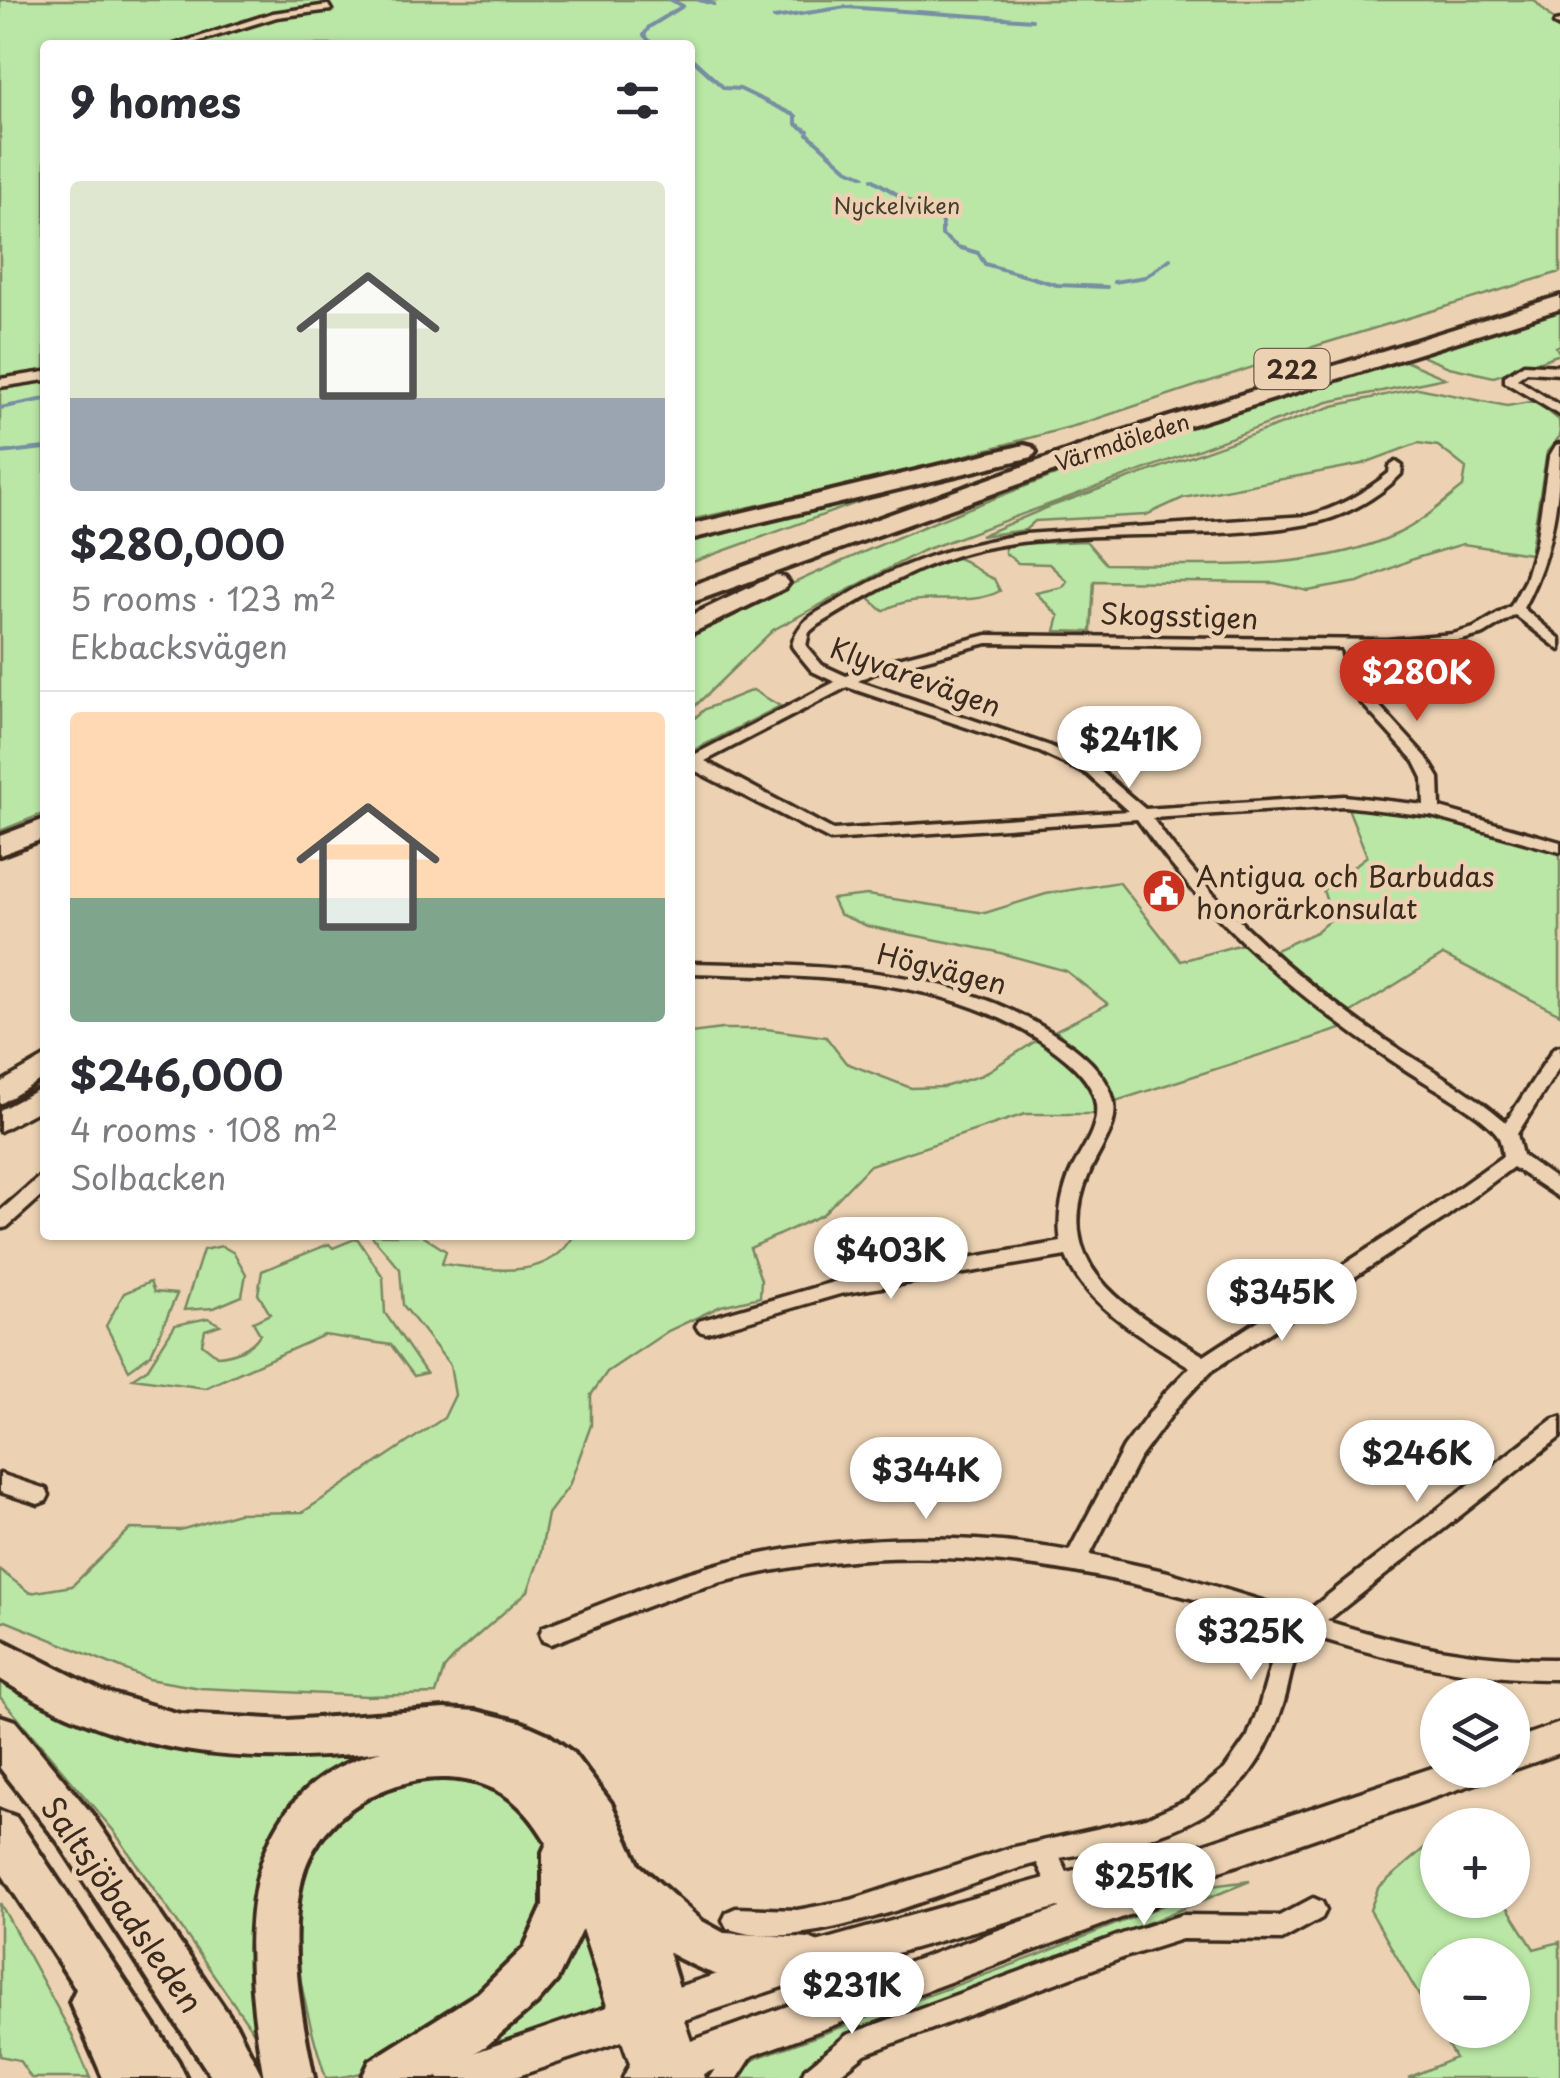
<!DOCTYPE html>
<html lang="en">
<head>
<meta charset="utf-8">
<style>
	:root { --surface:#fff; --page:#f2f2f3; --text:#2b2b33; --muted:#7c7c81; --line:#e1e1e2; --accent:#c8321e }
	body { margin:0; font-family:"Playpen Sans",sans-serif; background:var(--page); color:var(--text); height:100vh; display:flex; flex-direction:column; font-size:38px; white-space:nowrap }
	* { box-sizing:border-box; margin:0 }
	p { font-size:32px; color:var(--muted) }
	.icon { flex:none; width:55px; height:55px; fill:none; stroke:currentColor; stroke-width:2; stroke-linecap:round; stroke-linejoin:round }
	.map { position:relative; flex:1; overflow:hidden }
	.details { position:absolute; left:40px; top:40px; width:655px; height:1200px; display:flex; flex-direction:column; background:var(--surface); border-radius:10px; box-shadow:0 2px 8px #0004 }
	.details>* { flex:none }
	.controls { position:absolute; left:1420px; top:1678px; display:grid; gap:20px }
	.controls a { display:grid; place-items:center; width:110px; height:110px; border-radius:50%; background:var(--surface); box-shadow:0 2px 8px #0004; font-size:50px }
	.price { position:absolute; translate:-50% -85px; padding:0 22px; border-radius:35px; background:#fff; color:#222; font-size:32px; line-height:65px; filter:drop-shadow(0 2px 5px #0008) }
	.price::after { content:''; position:absolute; left:50%; top:60px; width:30px; height:22px; margin-left:-15px; background:inherit; clip-path:polygon(0 0,100% 0,50% 100%) }
	.price.current { background:var(--accent); color:#fff }
	ul { padding:0; list-style:none }
	li { display:grid; align-content:center; gap:20px; height:530px; padding:0 30px }
	li+li { border-top:2px solid var(--line) }
	li span { display:grid; place-items:center; height:310px; border-radius:10px; color:#555 }
	li>.icon { margin-inline-start:auto }
	span .icon { width:180px; height:180px; fill:#fffc; stroke-width:1 }
	li b { font-size:42px }
	h2 { display:flex; justify-content:space-between; align-items:center; height:120px; padding:0 30px; font-size:42px }
	.map>svg:first-child { display:block }
	.green { fill:#bae7a5; stroke:#7a8862; stroke-width:2.5 }
	.lines { fill:none; stroke-linecap:round; stroke-linejoin:round }
	.stream { stroke:#778ea3; stroke-width:4 }
	.street-casing { stroke:#3b2a1e; stroke-width:7 }
	.secondary-casing { stroke:#3b2a1e; stroke-width:7 }
	.highway-casing { stroke:#3b2a1e; stroke-width:8 }
	.street { fill:#ecd2b3; fill-rule:evenodd }
	.secondary { fill:#ecd2b3; fill-rule:evenodd }
	.highway { fill:#ecd2b3; fill-rule:evenodd }
	.labels { text-anchor:middle; dominant-baseline:central; stroke-width:9; stroke-linejoin:round; paint-order:stroke }
	.far-park-label { font-size:22px; fill:#483d2c; stroke:#ecd2b3 }
	.far-street-label { font-size:22px; fill:#3b2a1e; stroke:#ecd2b3 }
	.shield { fill:#ecd2b3; stroke:#705c4b; stroke-width:2.5 }
	.shield-label { font-size:25px; font-weight:bold; fill:#3b2a1e }
	.street-label { font-size:28px; fill:#3b2a1e; stroke:#ecd2b3 }
	.poi-label { font-size:28px; fill:#3b2a1e; stroke:#ecd2b3; text-anchor:start }
	.near-street-label { font-size:32px; fill:#3b2a1e; stroke:#ecd2b3 }
</style>
</head>
<body>
<div class="map">
<svg width="1560" height="2078" viewBox="0 0 1560 2078">
	<rect width="100%" height="100%" fill="#ecd2b3"/>
	<filter id="ink" filterUnits="userSpaceOnUse"><feTurbulence type="fractalNoise" baseFrequency=".01" numOctaves="2"/><feDisplacementMap in="SourceGraphic" scale="20" xChannelSelector="R" yChannelSelector="G"/><feConvolveMatrix kernelMatrix="1 2 1 2 8 2 1 2 1" color-interpolation-filters="sRGB"/></filter>
	<g filter="url(#ink)">
		<path class="green" d="M 0,0 L 1534,0 L 1560,27 L 1560,272 L 1319,345 L 1081,424 L 878,479 L 690,520 L 690,45 L 45,45 L 45,813 L 0,831 Z
			M 1560,311 L 1560,345 L 1556,347 L 1560,354 L 1494,377 L 1449,367 L 1414,353 Z
			M 1398,358 L 1445,378 L 1328,402 L 922,551 L 773,630 L 690,711 L 690,633 C 916,519 1157,434 1398,358 Z
			M 1418,388 L 1507,406 L 1535,401 L 1559,420 L 1560,436 L 1547,452 L 1530,554 L 1463,544 L 1413,559 L 1358,582 L 1308,591 L 1274,583 L 1094,581 L 1091,632 L 1055,631 L 1059,616 L 1036,593 L 1063,587 L 1067,581 L 1049,564 L 1018,563 L 1005,553 L 1005,546 L 1012,544 L 1086,541 L 1106,564 C 1198,564 1314,574 1399,533 C 1421,523 1443,502 1463,487 L 1466,468 L 1438,446 L 1418,443 L 1362,464 L 1183,498 L 1146,515 L 1035,521 L 1025,530 L 980,536 L 1046,508 L 1333,406 Z
			M 884,493 L 690,563 L 690,538 Z
			M 952,557 C 969,559 978,574 994,579 L 1000,591 C 963,610 921,588 883,611 L 867,597 L 898,579 Z
			M 753,690 L 780,706 L 690,752 L 690,722 L 705,709 Z
			M 1348,808 L 1401,810 L 1560,852 L 1560,1014 L 1443,955 L 1348,1014 L 1271,952 L 1316,932 L 1332,918 L 1323,890 L 1367,856 Z
			M 1119,882 L 1181,961 L 1242,944 L 1344,1028 L 1116,1101 L 1094,1069 L 1056,1030 L 1108,1004 L 1066,971 L 993,951 L 867,926 L 839,914 L 832,899 L 867,895 L 985,913 L 1046,894 Z
			M 722,1029 L 766,1029 L 826,1037 L 846,1063 L 911,1088 L 944,1087 L 982,1075 L 1039,1039 L 1075,1070 L 1095,1097 L 1094,1114 L 1025,1114 L 870,1165 L 822,1215 L 750,1248 L 761,1280 L 760,1297 L 721,1306 L 668,1331 L 607,1372 L 591,1395 L 591,1425 L 569,1486 L 548,1514 L 540,1557 L 528,1591 L 459,1652 L 444,1669 L 436,1694 L 367,1696 L 200,1688 L 148,1679 L 6,1621 L 0,1623 L 0,1570 L 30,1593 L 72,1586 L 130,1529 L 180,1530 L 238,1513 L 303,1512 L 444,1418 L 455,1395 L 450,1365 L 403,1305 L 400,1269 L 371,1235 L 421,1235 L 446,1251 L 442,1264 C 488,1269 548,1283 574,1235 L 690,1235 L 690,1033 Z
			M 357,1238 L 383,1277 L 385,1313 L 426,1373 L 414,1376 L 391,1345 L 324,1335 L 205,1388 L 133,1378 L 148,1368 L 175,1325 L 208,1318 L 220,1325 L 205,1330 L 202,1344 L 217,1356 C 233,1355 251,1349 260,1334 L 253,1322 L 270,1314 L 258,1294 L 262,1271 L 329,1244 L 333,1248 Z
			M 222,1246 L 234,1253 L 246,1274 L 242,1296 L 214,1308 L 184,1310 L 203,1250 Z
			M 150,1282 L 154,1292 L 177,1294 L 151,1354 L 129,1370 L 106,1326 L 124,1293 Z
			M 0,1677 C 145,1773 251,1758 415,1740 L 322,1783 L 265,2031 L 255,2034 L 113,1830 L 0,1697 Z
			M 456,1776 C 489,1783 533,1801 546,1835 C 552,1851 543,1918 542,1938 C 483,1990 409,2078 326,2078 C 279,1931 262,1796 456,1776 Z
			M 1437,1837 L 1438,1900 L 1503,1900 L 1534,1949 L 1560,1942 L 1560,2078 L 1408,2078 L 1455,2058 L 1439,2030 L 1512,2030 L 1512,1955 L 1438,1955 L 1437,2027 L 1370,1910 L 1378,1888 Z
			M 1250,1881 L 1065,1957 L 804,2078 L 734,2078 L 742,2067 L 759,2057 L 1036,1956 L 1211,1886 Z
			M 580,1884 L 618,2001 L 448,2062 Z
			M 0,1903 L 71,2033 L 90,2078 L 31,2078 L 19,2060 L 0,2056 Z"/>
		<g class="lines">
			<path class="stream" d="M 699,0 L 714,4
				M 774,18 L 846,7 L 1032,20
				M 653,45 L 644,35 L 649,27 L 683,6 L 671,0
				M 690,57 L 724,88 L 740,89 L 796,116 L 796,124 L 808,131
				M 808,134 L 847,169 L 864,176
				M 872,179 L 942,222 L 942,235 L 958,247 L 978,253 L 985,264 L 1057,285 L 1107,287
				M 1114,282 L 1145,277 L 1170,259
				M 0,408 L 45,399
				M 0,453 L 45,448"/>
			<defs>
				<path id="street" d="M 328,5 L 331,10 L 277,17 L 187,45 L 174,45 L 273,13 Z
					M 1560,21 L 1560,27 L 1554,24 L 1555,22 Z
					M 1524,364 L 1560,366 L 1560,374 L 1527,372 L 1517,379 L 1560,406 L 1560,415 L 1505,382 L 1505,376 Z
					M 45,372 L 45,380 L 0,387 L 0,379 Z
					M 1560,444 C 1560,501 1551,558 1523,608 L 1560,639 L 1560,650 L 1515,615 L 1484,634 L 1454,642 L 1356,648 L 1364,689 L 1426,757 L 1439,778 L 1440,808 L 1560,842 L 1560,852 L 1431,816 L 1344,806 L 1152,818 C 1213,906 1297,979 1385,1040 C 1425,1067 1470,1090 1506,1122 L 1554,1048 L 1560,1046 L 1560,1066 L 1517,1134 L 1522,1155 L 1560,1182 L 1560,1198 L 1513,1167 L 1443,1219 L 1211,1371 L 1178,1406 L 1139,1459 L 1090,1555 L 1168,1572 L 1304,1614 L 1553,1419 L 1560,1417 L 1560,1437 L 1327,1621 C 1404,1645 1479,1660 1560,1659 L 1560,1679 C 1473,1680 1393,1661 1310,1635 C 1291,1651 1291,1682 1283,1705 C 1245,1823 1169,1837 1060,1858 L 1090,1919 L 1086,1927 L 1077,1931 L 1068,1927 L 1037,1863 C 956,1884 806,1959 727,1928 L 723,1920 L 727,1912 L 736,1908 L 797,1910 L 851,1900 L 1010,1848 L 1146,1818 L 1187,1800 L 1225,1769 L 1248,1736 L 1260,1704 L 1277,1643 L 1287,1627 C 1100,1566 917,1531 722,1582 C 663,1597 608,1623 551,1644 L 543,1641 L 540,1634 L 543,1627 C 602,1604 661,1579 722,1563 C 835,1534 955,1531 1069,1551 L 1124,1447 L 1164,1394 L 1190,1367 C 1145,1338 1087,1308 1066,1256 L 840,1294 L 706,1333 L 699,1331 L 696,1326 L 699,1321 L 840,1280 L 1061,1242 C 1057,1219 1061,1198 1069,1176 C 1078,1153 1099,1132 1096,1105 C 1093,1080 1069,1061 1050,1047 C 945,973 813,977 690,973 L 690,963 C 818,966 954,964 1063,1040 C 1084,1054 1109,1076 1114,1103 C 1118,1129 1098,1151 1089,1174 C 1048,1271 1134,1312 1204,1356 L 1429,1209 L 1503,1156 C 1502,1149 1501,1140 1497,1134 C 1480,1112 1428,1085 1403,1068 C 1301,1001 1207,920 1137,819 L 830,840 L 690,768 L 690,757 L 835,682 L 812,671 L 794,649 L 792,646 C 798,618 818,613 841,599 C 903,561 953,546 1025,534 L 1308,516 C 1338,508 1364,493 1389,473 L 1390,466 L 1396,462 L 1402,466 L 1401,474 C 1377,499 1342,518 1308,524 C 1201,543 1089,526 980,549 C 919,563 868,595 815,627 L 809,632 L 806,646 L 822,665 L 846,676 L 864,667 L 987,635 L 1386,640 L 1453,634 L 1474,628 L 1511,606 L 1525,580 L 1536,543 L 1549,457 L 1556,445 ZM 987,643 L 1342,648 L 1350,690 L 1415,762 L 1423,778 L 1424,805 L 1344,796 L 1145,809 L 1097,768 L 1050,746 L 858,681 L 874,673 ZM 847,687 L 1040,752 L 1087,774 L 1128,811 L 833,830 L 705,761 Z
					M 45,1176 L 45,1193 L 7,1227 L 0,1229 L 0,1211 L 38,1178 Z
					M 0,1474 L 46,1489 L 49,1495 L 46,1501 L 38,1504 L 0,1492 Z
					M 1313,1898 L 1322,1902 L 1326,1910 L 1322,1918 L 1282,1940 L 1182,1939 L 1125,1957 L 865,2054 L 835,2078 L 801,2078 L 805,2069 L 847,2035 L 1125,1933 L 1182,1915 L 1279,1916 Z
					M 745,2034 L 754,2038 L 758,2047 L 738,2078 L 709,2078 L 736,2038 Z"/>
				<path id="secondary" d="M 45,1057 L 45,1077 L 0,1104 L 0,1083 Z
					M 45,1086 L 45,1107 L 0,1131 L 0,1110 Z
					M 1560,1723 L 1560,1753 L 1512,1770 L 1512,1740 Z
					M 1438,1766 L 1438,1770 L 1487,1770 L 1482,1781 L 1188,1882 L 1153,1906 L 703,2074 L 704,2078 L 623,2078 L 630,2064 L 622,2041 L 512,2078 L 437,2078 L 443,2065 L 456,2059 L 633,1998 L 638,2000 L 809,1944 L 1128,1855 L 1177,1853 ZM 1079,1901 L 691,2041 L 684,2020 L 809,1978 Z"/>
				<path id="highway" d="M 1560,296 L 1560,309 L 1130,444 L 690,603 L 690,586 L 1114,434 Z
					M 1024,445 L 1032,447 L 1036,452 L 1032,457 L 690,539 L 690,525 Z
					M 776,575 L 785,578 L 789,583 L 785,588 L 690,634 L 690,616 Z
					M 45,819 L 45,838 L 0,855 L 0,836 Z
					M 0,1639 L 102,1691 L 180,1714 L 288,1720 L 445,1709 L 476,1711 L 520,1722 L 547,1734 L 572,1752 L 611,1803 L 639,1865 L 702,1921 L 724,1933 L 809,1938 L 826,1945 L 833,1961 L 826,1977 C 776,1997 713,1979 668,1952 L 685,2007 L 678,2023 L 661,2030 L 652,2027 L 650,2033 L 633,2039 L 616,2033 L 582,1929 L 557,1980 L 536,2004 L 486,2046 L 434,2078 L 362,2078 L 370,2061 L 478,1993 L 524,1948 L 543,1906 L 543,1852 L 547,1843 C 533,1819 515,1796 487,1786 C 416,1759 320,1804 302,1879 C 287,1944 301,2014 314,2078 L 264,2078 C 242,1955 227,1791 381,1751 C 239,1767 124,1756 0,1679 Z
					M 0,1716 L 15,1721 L 91,1813 L 237,2027 L 263,2078 L 212,2078 L 59,1843 L 0,1768 Z
					M 0,1811 L 16,1817 L 178,2061 L 186,2078 L 103,2078 L 70,2002 L 76,1989 L 0,1871 Z"/>
			</defs>
			<use href="#street" class="street-casing"/>
			<use href="#secondary" class="secondary-casing"/>
			<use href="#highway" class="highway-casing"/>
			<use href="#street" class="street"/>
			<use href="#secondary" class="secondary"/>
			<use href="#highway" class="highway"/>
		</g>
	</g>
	<defs>
		<symbol id="civic-disc" viewBox="-11 -11 22 22"><circle r="9.5" fill="#c8321e" stroke="#ecd2b3"/><path d="M-.6-6.5H3V-4.5H.6V-3L4-1V1h2V6H-6V1h2V-1L-.6-3ZM-1.2 2.5V6h2.4V2.5Z" fill="#fff"/></symbol>
	</defs>
	<g fill-rule="evenodd">
		<use href="#civic-disc" x="1139" y="866" width="50" height="50"/>
	</g>
	<g class="labels">
		<g class="far-park-label">
			<text x="897" y="204">Nyckelviken</text>
		</g>
		<g class="far-street-label">
			<text transform="translate(1122 441) rotate(-18)">Värmdöleden</text>
		</g>
		<rect class="shield" x="1254.5" y="349" width="75" height="40" rx="8"/>
		<g class="shield-label">
			<text x="1292" y="369">222</text>
		</g>
		<g class="street-label">
			<text transform="translate(1179 615) rotate(2)">Skogsstigen</text>
			<text transform="translate(916 676) rotate(20)">Klyvarevägen</text>
			<text transform="translate(942 968) rotate(14)">Högvägen</text>
		</g>
		<g class="poi-label">
			<text x="1196" y="875">Antigua och Barbudas<tspan x="1196" dy="32">honorärkonsulat</tspan></text>
		</g>
		<g class="near-street-label">
			<text transform="translate(123 1904) rotate(55)">Saltsjöbadsleden</text>
		</g>
	</g>
</svg>
<div class="controls">
<a><svg class="icon" aria-label="layers" viewBox="0 0 24 24"><path d="M12 4l9 5-9 5-9-5zM3 14l9 5 9-5"/></svg></a>
<a>+</a>
<a>−</a>
</div>
<b class="price current" style="left:1417px;top:724px">$280K</b>
<b class="price" style="left:1129px;top:791px">$241K</b>
<b class="price" style="left:891px;top:1302px">$403K</b>
<b class="price" style="left:1282px;top:1344px">$345K</b>
<b class="price" style="left:1417px;top:1505px">$246K</b>
<b class="price" style="left:926px;top:1522px">$344K</b>
<b class="price" style="left:1251px;top:1683px">$325K</b>
<b class="price" style="left:1144px;top:1928px">$251K</b>
<b class="price" style="left:852px;top:2037px">$231K</b>
<section class="details">
<h2>9 homes<svg class="icon" aria-label="filters" viewBox="0 0 24 24"><path d="M4 7h16M4 17h16"/><circle cx="9" cy="7" r="2"/><circle cx="15" cy="17" r="2"/></svg></h2>
<ul>
<li><span style="background:linear-gradient(#dfe7d0 70%,#9aa5b1 0)"><svg class="icon" aria-label="home" viewBox="0 0 24 24"><path d="M3 11l9-7 9 7M6 9v11h12V9"/></svg></span><div><b>$280,000</b><p>5 rooms · 123 m²</p><p>Ekbacksvägen</p></div></li>
<li><span style="background:linear-gradient(#ffd9b3 60%,#7fa58c 0)"><svg class="icon" aria-label="home" viewBox="0 0 24 24"><path d="M3 11l9-7 9 7M6 9v11h12V9"/></svg></span><div><b>$246,000</b><p>4 rooms · 108 m²</p><p>Solbacken</p></div></li>
</ul>
</section>
</div>
</body>
</html>
